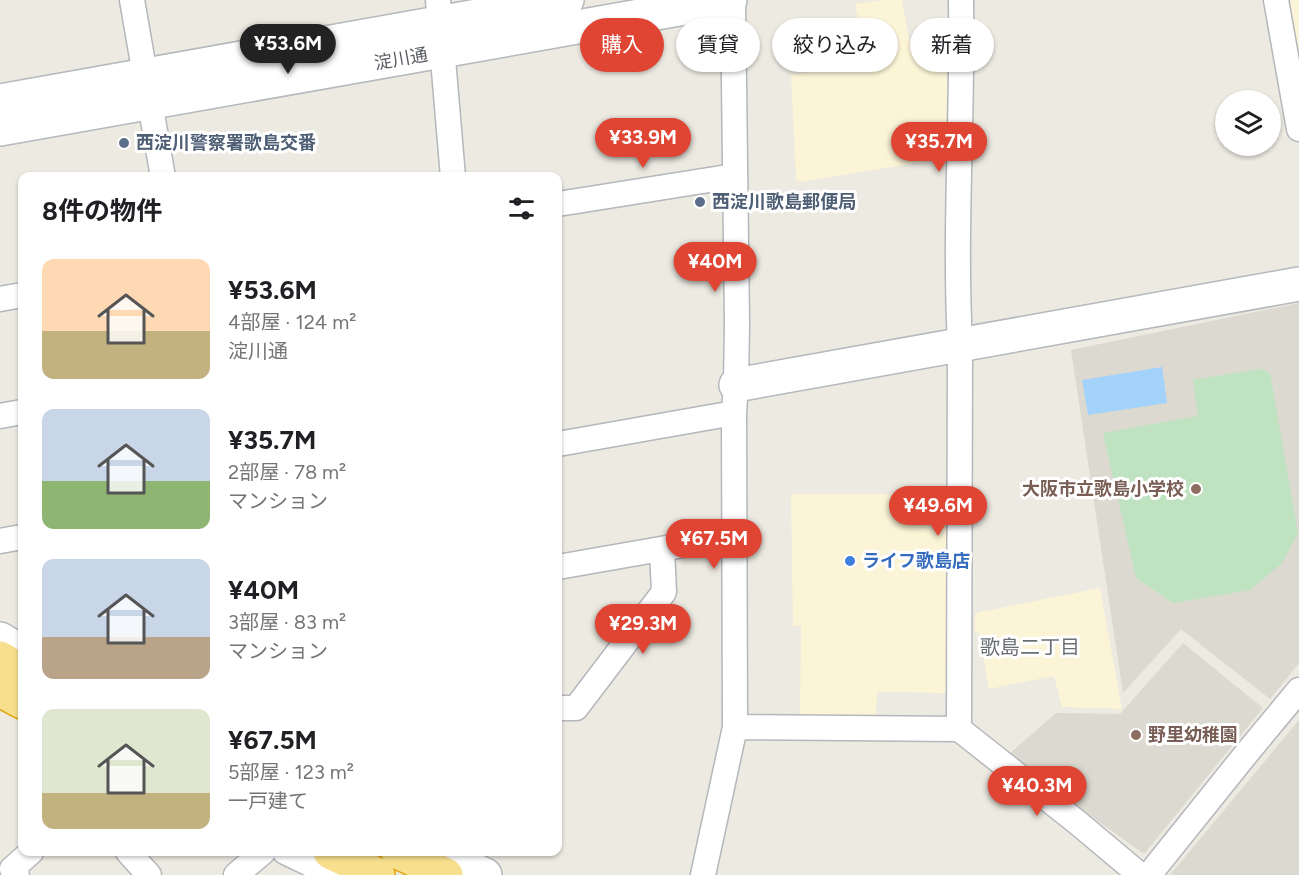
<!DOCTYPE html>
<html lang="ja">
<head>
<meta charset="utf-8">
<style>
	:root { --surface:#fff; --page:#f6f6f6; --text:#202124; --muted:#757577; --accent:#e04534 }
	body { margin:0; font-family:Figtree,"Noto Sans JP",sans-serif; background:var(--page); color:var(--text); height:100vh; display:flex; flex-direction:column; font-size:22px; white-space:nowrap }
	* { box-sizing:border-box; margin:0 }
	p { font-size:20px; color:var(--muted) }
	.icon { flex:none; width:33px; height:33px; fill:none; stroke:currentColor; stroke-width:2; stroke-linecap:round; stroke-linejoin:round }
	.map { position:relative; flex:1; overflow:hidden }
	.panel { position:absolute; left:18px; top:172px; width:544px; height:684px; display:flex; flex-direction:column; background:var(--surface); border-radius:12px; box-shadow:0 2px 4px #0004 }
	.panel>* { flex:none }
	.hud { position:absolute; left:580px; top:18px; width:570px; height:54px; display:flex; gap:12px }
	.buttons { position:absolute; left:1215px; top:90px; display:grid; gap:12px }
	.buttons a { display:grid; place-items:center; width:66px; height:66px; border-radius:50%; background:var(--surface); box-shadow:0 2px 4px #0004; font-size:30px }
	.price { position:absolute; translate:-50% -51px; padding:0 14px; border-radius:21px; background:var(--accent); color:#fff; font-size:20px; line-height:39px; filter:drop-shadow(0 2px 3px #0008) }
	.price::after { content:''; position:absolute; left:50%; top:36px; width:18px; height:14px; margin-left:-9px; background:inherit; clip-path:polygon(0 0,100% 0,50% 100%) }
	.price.on { background:#222; color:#fff }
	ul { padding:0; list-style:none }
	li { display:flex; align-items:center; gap:18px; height:150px; padding:0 24px }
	li span { display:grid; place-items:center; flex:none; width:168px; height:120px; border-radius:12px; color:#555 }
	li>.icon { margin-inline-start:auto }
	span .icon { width:72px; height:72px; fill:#fffc; stroke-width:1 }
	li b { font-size:26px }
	h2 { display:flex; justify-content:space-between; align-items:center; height:72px; padding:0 24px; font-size:26px }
	.tag { padding:0 21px; border-radius:27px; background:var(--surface); box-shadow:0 2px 4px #0004; font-size:21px; line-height:54px }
	.tag.on { background:var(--accent); color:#fff }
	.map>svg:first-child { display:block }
	.commercial { fill:#fcf4d7 }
	.education { fill:#dcd9d0 }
	.pitch { fill:#bfe3c0 }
	.water { fill:#a3d2fa }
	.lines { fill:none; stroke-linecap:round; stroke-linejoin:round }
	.street-casing { stroke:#b4b7bb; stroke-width:27 }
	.secondary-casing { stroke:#b5b8bd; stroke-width:36 }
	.highway-casing { stroke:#e2a40c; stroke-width:36 }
	.street { stroke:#fff; stroke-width:24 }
	.secondary { stroke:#fff; stroke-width:33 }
	.highway { stroke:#f7df8d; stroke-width:33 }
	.service-dot { fill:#5c6f8a; stroke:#fff; stroke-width:2 }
	.education-dot { fill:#8d6e63; stroke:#fff; stroke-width:2 }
	.shop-dot { fill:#3f7fe0; stroke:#fff; stroke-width:2 }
	.labels { text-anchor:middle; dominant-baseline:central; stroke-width:6; stroke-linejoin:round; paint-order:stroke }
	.street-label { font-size:18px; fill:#5a5d62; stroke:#fff }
	.service-label { font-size:18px; font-weight:bold; fill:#4e5e75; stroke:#fff; text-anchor:start }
	.education-label { font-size:18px; font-weight:bold; fill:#785e54; stroke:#fff; text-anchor:end }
	.shop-label { font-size:18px; font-weight:bold; fill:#366cbe; stroke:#fff; text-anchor:start }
	.neighbourhood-label { font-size:20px; fill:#6b6f74; stroke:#fff }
</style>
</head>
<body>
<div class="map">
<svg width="1299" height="875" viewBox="0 0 1299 875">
	<rect width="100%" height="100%" fill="#eceae1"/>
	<path class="commercial" d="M 882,0 L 902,0 L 912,54 L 948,48 L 947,158 L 800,182 L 796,179 L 791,75 L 866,63 L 855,4 Z
		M 1289,0 L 1299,0 L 1299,57 Z
		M 791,494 L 949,494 L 947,693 L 877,692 L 876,717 L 800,716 L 801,626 L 793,626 Z
		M 1100,588 L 1122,709 L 1062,707 L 1054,676 L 989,689 L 979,632 L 975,632 L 975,614 L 980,612 Z"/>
	<path class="education" d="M 1299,303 L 1299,663 L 1270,699 L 1181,629 L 1123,693 L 1071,350 Z
		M 1183,643 L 1263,708 L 1144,854 L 1007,756 L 1056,713 L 1120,714 Z
		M 1299,720 L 1299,875 L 1170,875 Z"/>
	<path class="pitch" d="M 1260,369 L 1270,373 L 1298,533 L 1282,563 L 1250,590 L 1173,603 L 1136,578 L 1103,433 L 1198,416 L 1193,380 Z"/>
	<path class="water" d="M 1162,367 L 1167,403 L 1088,415 L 1082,380 Z"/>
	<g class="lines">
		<defs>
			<path id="street" d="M 132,0 L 145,75
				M 438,0 L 453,177
				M 1276,0 L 1299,129
				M 150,103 L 163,177
				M 558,204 L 734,176
				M 0,299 L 22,295
				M 0,416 L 22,412
				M 558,444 L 734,413
				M 0,541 L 22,537
				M 558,567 L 735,536
				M 558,708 L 576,708 L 664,592 L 662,550
				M 735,727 L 959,729 L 1078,823 L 1140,875
				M 959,729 L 960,344 C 954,230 963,115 961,0
				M 128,852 L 149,875
				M 285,852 L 333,875
				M 17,875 L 12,869 L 31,852
				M 236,875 L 263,852
				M 703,875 L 735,727 L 734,413 L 736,385 L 737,323 L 733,0
				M 1149,875 L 1246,754 L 1299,690"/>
			<path id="secondary" d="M 0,101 L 567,0
				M 0,129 L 730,0
				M 736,385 L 1299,284
				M 0,639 L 22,652
				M 436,852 L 485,875"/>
			<path id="highway" d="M 0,658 L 22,671
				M 0,690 L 22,702
				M 330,852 L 378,875
				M 398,852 L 446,875"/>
		</defs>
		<use href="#street" class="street-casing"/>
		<use href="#secondary" class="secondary-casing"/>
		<use href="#highway" class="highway-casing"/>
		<use href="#street" class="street"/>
		<use href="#secondary" class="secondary"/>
		<use href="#highway" class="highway"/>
	</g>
	<g class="service-dot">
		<circle cx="124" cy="143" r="6"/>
		<circle cx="700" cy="202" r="6"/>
	</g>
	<g class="education-dot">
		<circle cx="1196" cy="489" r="6"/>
		<circle cx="1136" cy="735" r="6"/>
	</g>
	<circle class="shop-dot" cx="850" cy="561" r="6"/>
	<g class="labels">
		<g class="street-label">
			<text transform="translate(401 59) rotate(-10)">淀川通</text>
		</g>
		<g class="service-label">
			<text x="136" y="143">西淀川警察署歌島交番</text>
			<text x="712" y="202">西淀川歌島郵便局</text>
		</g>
		<g class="education-label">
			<text x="1184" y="489">大阪市立歌島小学校</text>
			<text x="1148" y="735" text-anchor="start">野里幼稚園</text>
		</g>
		<g class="shop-label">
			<text x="862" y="561">ライフ歌島店</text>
		</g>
		<g class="neighbourhood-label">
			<text x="1030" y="647">歌島二丁目</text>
		</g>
	</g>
</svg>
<div class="buttons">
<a><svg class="icon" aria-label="layers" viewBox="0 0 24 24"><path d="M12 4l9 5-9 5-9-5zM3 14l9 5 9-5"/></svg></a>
</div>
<b class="price on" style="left:288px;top:75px">¥53.6M</b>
<b class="price" style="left:643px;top:169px">¥33.9M</b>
<b class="price" style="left:939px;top:173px">¥35.7M</b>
<b class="price" style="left:715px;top:293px">¥40M</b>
<b class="price" style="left:938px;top:537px">¥49.6M</b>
<b class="price" style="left:714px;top:570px">¥67.5M</b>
<b class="price" style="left:643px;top:655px">¥29.3M</b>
<b class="price" style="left:1037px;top:817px">¥40.3M</b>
<div class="hud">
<a class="tag on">購入</a>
<a class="tag">賃貸</a>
<a class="tag">絞り込み</a>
<a class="tag">新着</a>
</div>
<section class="panel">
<h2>8件の物件<svg class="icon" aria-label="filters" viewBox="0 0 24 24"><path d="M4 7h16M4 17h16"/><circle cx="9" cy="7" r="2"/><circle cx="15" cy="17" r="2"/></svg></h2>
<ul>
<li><span style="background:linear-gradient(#ffd9b3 60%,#c2b280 0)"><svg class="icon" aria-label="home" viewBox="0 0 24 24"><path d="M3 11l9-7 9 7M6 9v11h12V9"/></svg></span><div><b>¥53.6M</b><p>4部屋 · 124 m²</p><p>淀川通</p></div></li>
<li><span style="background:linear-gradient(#c9d6e8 60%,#8fb573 0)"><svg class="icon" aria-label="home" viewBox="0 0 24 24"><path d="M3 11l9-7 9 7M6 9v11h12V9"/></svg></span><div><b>¥35.7M</b><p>2部屋 · 78 m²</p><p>マンション</p></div></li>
<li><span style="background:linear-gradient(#c9d6e8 65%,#b9a48a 0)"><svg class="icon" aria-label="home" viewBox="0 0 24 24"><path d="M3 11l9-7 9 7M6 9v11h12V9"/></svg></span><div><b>¥40M</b><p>3部屋 · 83 m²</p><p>マンション</p></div></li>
<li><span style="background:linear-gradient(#dfe7d0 70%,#c2b280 0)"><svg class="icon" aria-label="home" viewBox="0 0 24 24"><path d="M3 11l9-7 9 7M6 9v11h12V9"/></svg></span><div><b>¥67.5M</b><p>5部屋 · 123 m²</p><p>一戸建て</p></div></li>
</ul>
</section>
</div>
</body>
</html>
